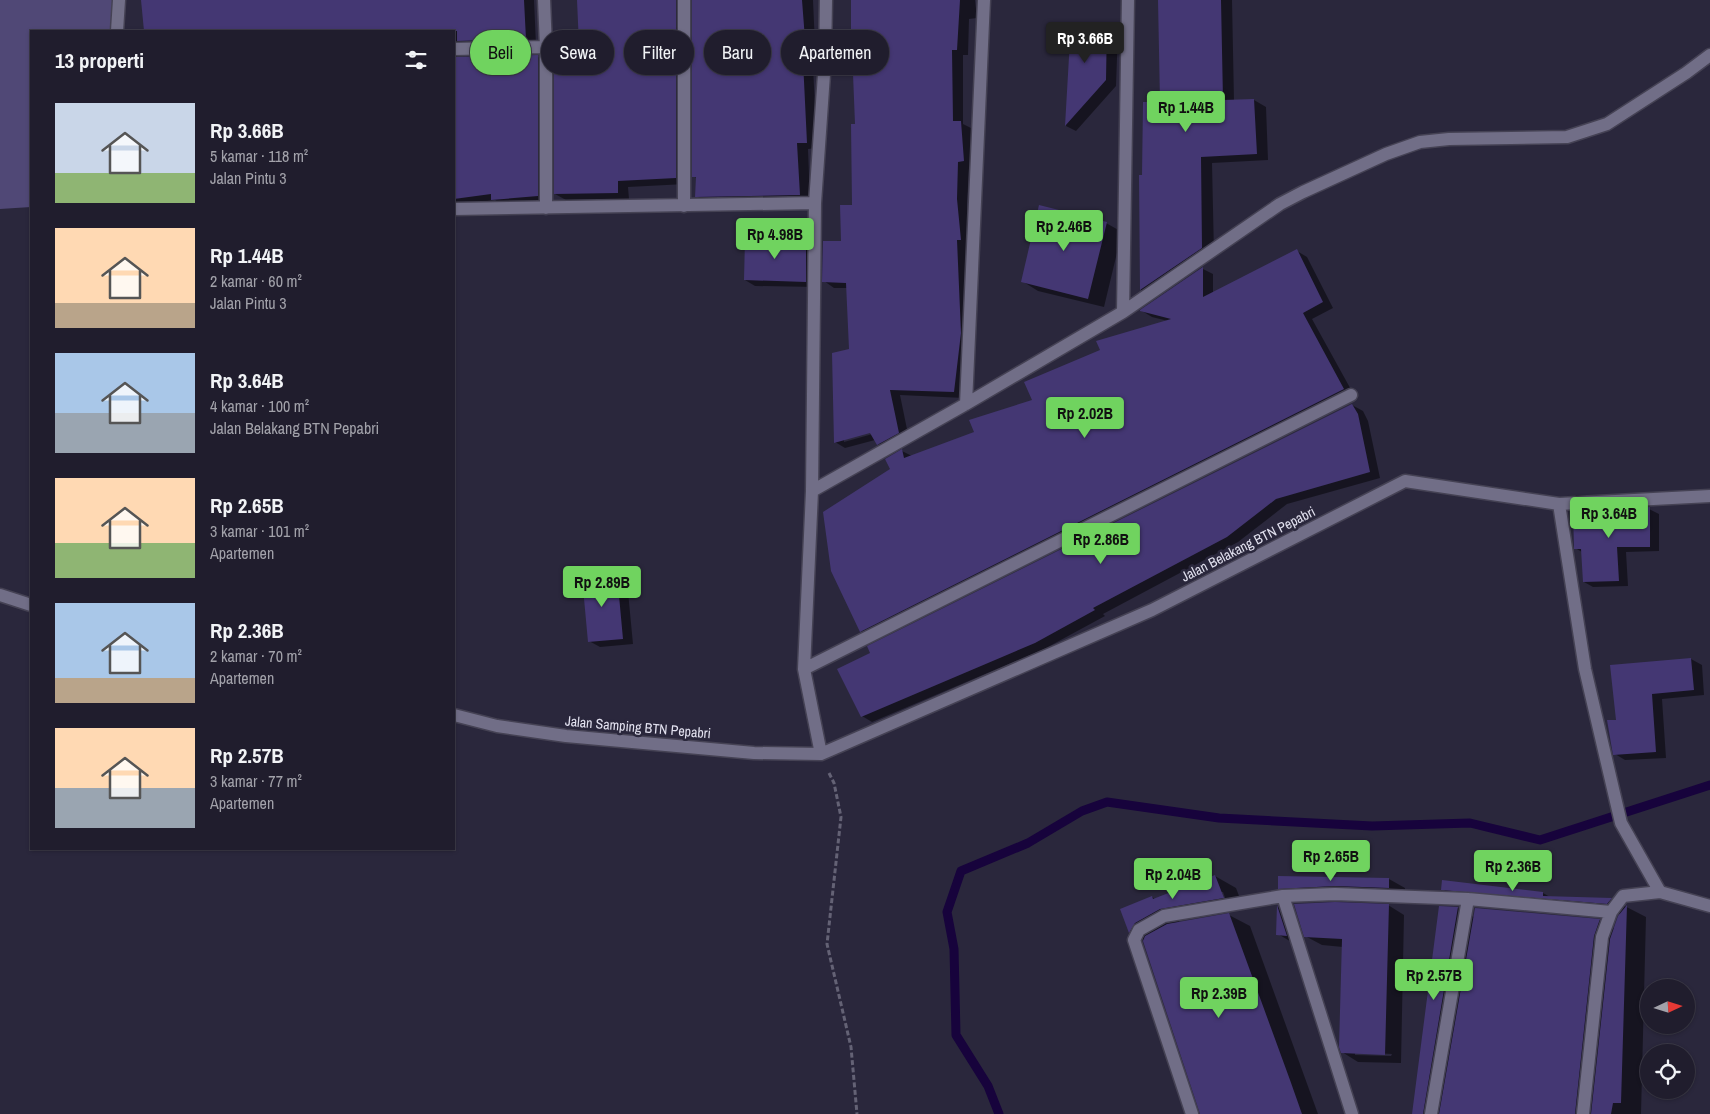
<!DOCTYPE html>
<html lang="id">
<head>
<meta charset="utf-8">
<style>
	:root { --surface:#201d2d; --page:#2d2a39; --text:#f1f3f6; --muted:#a2a2aa; --line:#3d3b49; --accent:#70d35f }
	body { margin:0; font-family:"Archivo Narrow",sans-serif; background:var(--page); color:var(--text); height:100vh; display:flex; flex-direction:column; font-size:19px; white-space:nowrap }
	* { box-sizing:border-box; margin:0 }
	p { font-size:16px; color:var(--muted) }
	.icon { flex:none; width:28px; height:28px; fill:none; stroke:currentColor; stroke-width:2; stroke-linecap:round; stroke-linejoin:round }
	.map { position:relative; flex:1; overflow:hidden }
	.sheet { position:absolute; left:30px; top:30px; width:425px; height:820px; display:flex; flex-direction:column; background:var(--surface); border-radius:0px; box-shadow:0 1px 4px #0004,0 0 0 1px var(--line) }
	.sheet>* { flex:none }
	.banner { position:absolute; left:470px; top:30px; width:475px; height:45px; display:flex; gap:10px }
	.needle { width:32px; rotate:86deg }
	.buttons { position:absolute; left:1640px; top:979px; display:grid; gap:10px }
	.buttons a { display:grid; place-items:center; width:55px; height:55px; border-radius:50%; background:var(--surface); box-shadow:0 1px 4px #0004,0 0 0 1px var(--line); font-size:25px }
	.price { position:absolute; translate:-50% -42px; padding:0 11px; border-radius:5px; background:var(--accent); color:#111; font-size:16px; line-height:32px; filter:drop-shadow(0 1px 2px #0008) }
	.price::after { content:''; position:absolute; left:50%; top:30px; width:15px; height:11px; margin-left:-8px; background:inherit; clip-path:polygon(0 0,100% 0,50% 100%) }
	.price.on { background:#222; color:#fff }
	ul { padding:0; list-style:none }
	li { display:flex; align-items:center; gap:15px; height:125px; padding:0 25px }
	li span { display:grid; place-items:center; flex:none; width:140px; height:100px; border-radius:0px; color:#555 }
	li>.icon { margin-inline-start:auto }
	span .icon { width:60px; height:60px; fill:#fffc; stroke-width:1 }
	li b { font-size:21px }
	h2 { display:flex; justify-content:space-between; align-items:center; height:60px; padding:0 25px; font-size:21px }
	.tag { padding:0 18px; border-radius:22px; background:var(--surface); box-shadow:0 1px 4px #0004,0 0 0 1px var(--line); font-size:18px; line-height:45px }
	.tag.on { background:var(--accent); color:#111 }
	.map>svg:first-child { display:block }
	.green { fill:#504876 }
	.shadow { fill:#0007; fill-rule:evenodd }
	.lines { fill:none; stroke-linecap:round; stroke-linejoin:round }
	.stream { stroke:#17033c; stroke-width:9 }
	.building { fill:#443773 }
	.street-casing { stroke:#454254; stroke-width:15 }
	.path { stroke:#646275; stroke-width:3; stroke-dasharray:5 2.5; stroke-linecap:butt }
	.street { stroke:#716e87; stroke-width:12 }
	.labels { text-anchor:middle; dominant-baseline:central; stroke-width:5; stroke-linejoin:round; paint-order:stroke }
	.street-label { font-size:14px; fill:#e3e2f0; stroke:#2a273c }
</style>
</head>
<body>
<div class="map">
<svg width="1710" height="1114" viewBox="0 0 1710 1114">
	<rect width="100%" height="100%" fill="#2a273c"/>
	<path class="green" d="M 0,0 L 124,0 L 123,31 L 31,31 L 31,207 L 0,209 Z"/>
	<path class="shadow" d="M 142,0 L 534,0 L 536,45 L 458,50 L 456,56 L 457,58 L 538,57 L 548,63 L 548,202 L 503,205 L 495,200 L 465,204 L 462,202 L 454,202 L 454,31 L 145,31 Z
		M 578,0 L 690,0 L 686,184 L 628,187 L 629,199 L 566,200 L 555,194 L 580,46 Z
		M 693,0 L 813,0 L 815,45 L 812,45 L 817,148 L 808,149 L 810,200 L 707,202 L 696,196 L 697,178 L 693,176 Z
		M 852,0 L 975,0 L 977,18 L 969,19 L 968,55 L 963,55 L 963,124 L 971,128 L 974,167 L 969,167 L 967,205 L 971,246 L 964,398 L 900,395 L 909,439 L 888,450 L 878,444 L 875,440 L 845,448 L 835,442 L 850,350 L 847,288 L 834,288 L 824,281 L 843,242 L 854,206 L 856,125 ZM 876,430 L 876,433 L 844,442 L 844,439 Z
		M 1159,0 L 1232,0 L 1234,101 L 1254,100 L 1266,107 L 1268,160 L 1212,163 L 1214,254 L 1153,296 L 1141,290 L 1140,176 L 1144,176 L 1161,103 Z
		M 1072,23 L 1107,24 L 1118,30 L 1116,86 L 1076,131 L 1066,126 Z
		M 1106,223 L 1122,232 L 1104,307 L 1038,291 L 1022,281 Z
		M 746,240 L 806,242 L 817,248 L 816,287 L 755,286 L 745,280 Z
		M 1297,251 L 1307,257 L 1333,308 L 1312,319 L 1354,395 L 872,637 L 861,631 L 892,470 L 902,451 L 912,456 L 976,432 L 1034,400 L 1168,321 L 1152,317 L 1142,311 L 1203,269 L 1213,274 L 1213,293 Z
		M 1352,405 L 1363,411 L 1368,421 L 1380,478 L 1287,504 L 1238,542 L 1103,614 L 1105,616 L 1046,648 L 872,722 L 862,716 Z
		M 1575,495 L 1607,495 L 1614,499 L 1584,501 Z
		M 1649,509 L 1659,514 L 1659,551 L 1626,552 L 1628,586 L 1593,587 L 1584,582 L 1582,552 L 1575,548 Z
		M 617,575 L 627,581 L 633,644 L 600,647 L 589,641 Z
		M 1691,659 L 1702,665 L 1704,695 L 1662,699 L 1666,758 L 1625,760 L 1615,754 L 1617,721 L 1611,666 Z
		M 1215,876 L 1236,888 L 1244,909 L 1181,920 L 1176,924 L 1229,915 L 1250,926 L 1318,1114 L 1201,1114 L 1144,940 L 1130,932 L 1122,910 L 1152,897 L 1155,899 ZM 1220,892 L 1223,892 L 1227,903 L 1225,904 Z
		M 1389,879 L 1405,888 L 1405,896 L 1295,897 L 1279,888 Z
		M 1442,889 L 1543,893 L 1550,897 L 1611,899 L 1646,917 L 1641,1114 L 1414,1114 L 1440,907 L 1458,908 L 1474,917 L 1599,920 L 1615,929 L 1622,914 L 1462,900 Z
		M 1388,905 L 1404,915 L 1401,1063 L 1358,1062 L 1342,1052 L 1343,947 L 1322,945 L 1305,936 ZM 1355,1052 L 1392,1054 L 1391,1056 L 1355,1055 Z
		M 1278,907 L 1293,916 L 1293,943 L 1278,934 Z"/>
	<g class="lines">
		<path class="stream" d="M 999,1114 L 988,1086 L 956,1035 L 954,949 L 947,912 L 961,871 L 1028,843 L 1082,811 L 1107,802 L 1219,818 L 1372,826 L 1470,823 L 1540,840 L 1710,785"/>
	</g>
	<path class="building" d="M 141,0 L 524,0 L 526,39 L 457,41 L 457,31 L 144,31 Z
		M 577,0 L 676,0 L 676,178 L 618,181 L 618,193 L 554,194 L 554,46 L 579,45 Z
		M 692,0 L 802,0 L 805,39 L 802,40 L 807,143 L 797,143 L 800,195 L 695,197 L 696,177 L 692,177 Z
		M 851,0 L 960,0 L 957,50 L 952,50 L 953,121 L 961,121 L 964,161 L 958,162 L 957,199 L 961,240 L 957,240 L 961,333 L 954,392 L 890,390 L 899,433 L 877,445 L 870,433 L 834,443 L 832,353 L 849,349 L 846,283 L 822,282 L 823,241 L 841,241 L 840,205 L 852,205 L 851,124 L 855,124 L 852,49 L 851,49 Z
		M 1158,0 L 1221,0 L 1223,100 L 1254,99 L 1257,154 L 1201,157 L 1202,248 L 1140,290 L 1139,175 L 1142,175 L 1143,102 L 1160,102 Z
		M 1071,22 L 1107,23 L 1106,80 L 1065,126 Z
		M 538,55 L 538,196 L 491,200 L 491,194 L 454,199 L 456,57 Z
		M 1039,205 L 1107,222 L 1088,299 L 1021,282 Z
		M 745,239 L 806,240 L 806,282 L 744,280 Z
		M 1297,249 L 1323,302 L 1303,313 L 1344,389 L 860,632 L 831,571 L 823,512 L 890,469 L 885,459 L 902,449 L 904,458 L 974,432 L 969,420 L 1032,400 L 1024,382 L 1100,350 L 1096,341 L 1171,319 L 1140,311 L 1140,310 L 1203,267 L 1203,297 Z
		M 1352,404 L 1358,414 L 1370,472 L 1276,499 L 1227,537 L 1093,608 L 1095,610 L 1035,643 L 861,717 L 837,669 L 870,653 L 867,646 Z
		M 1650,507 L 1650,547 L 1617,547 L 1619,581 L 1583,582 L 1581,549 L 1574,549 L 1574,547 L 1573,511 Z
		M 617,574 L 623,639 L 588,642 L 582,577 Z
		M 1691,658 L 1694,690 L 1652,694 L 1656,752 L 1613,755 L 1607,720 L 1616,720 L 1610,665 Z
		M 1215,875 L 1224,898 L 1160,909 L 1135,923 L 1129,933 L 1120,909 L 1152,896 L 1153,899 Z
		M 1278,876 L 1389,878 L 1389,888 L 1335,886 L 1278,889 Z
		M 1442,880 L 1543,892 L 1543,896 L 1612,898 L 1607,904 L 1441,890 Z
		M 1335,902 L 1389,904 L 1385,1055 L 1341,1053 L 1339,1047 L 1342,939 L 1304,937 L 1294,904 Z
		M 1277,905 L 1287,936 L 1276,935 Z
		M 1627,905 L 1621,1103 L 1613,1103 L 1611,1114 L 1591,1114 L 1610,939 L 1618,916 Z
		M 1439,906 L 1458,907 L 1423,1114 L 1412,1114 Z
		M 1475,908 L 1600,919 L 1594,936 L 1575,1114 L 1439,1114 Z
		M 1229,913 L 1290,1080 L 1302,1114 L 1200,1114 L 1143,941 L 1145,936 L 1167,924 Z"/>
	<g class="lines">
		<defs>
			<path id="street" d="M 544,0 L 546,47
				M 826,0 L 825,60 L 815,203 L 812,491 L 966,404 L 1123,312 L 1280,204 L 1303,192 L 1386,154 L 1420,142 L 1449,139 L 1567,137 L 1607,124 L 1686,73 L 1710,55
				M 117,31 L 119,0
				M 454,49 L 546,47 L 546,208
				M 684,206 L 684,0
				M 454,209 L 815,203
				M 1123,312 L 1128,0
				M 966,404 L 984,0
				M 812,491 L 804,669 L 821,754
				M 1559,504 L 1585,669 L 1621,823 L 1660,892 L 1623,896 L 1611,912 L 1602,937 L 1583,1114
				M 0,595 L 31,605
				M 804,669 L 1351,395
				M 454,715 L 497,726 L 566,736 L 754,753 L 821,754 L 1152,610 L 1405,481 L 1559,504 L 1710,496
				M 1660,892 L 1710,906
				M 1283,896 L 1352,1114
				M 1192,1114 L 1134,940 L 1139,930 L 1164,916 L 1283,896 L 1335,894 L 1468,899 L 1611,912
				M 1431,1114 L 1468,899"/>
		</defs>
		<use href="#street" class="street-casing"/>
		<path class="path" d="M 829,773 L 834,783 L 841,817 L 827,944 L 851,1047 L 857,1114"/>
		<use href="#street" class="street"/>
	</g>
	<g class="labels">
		<g class="street-label">
			<text transform="translate(1248 544) rotate(-27)">Jalan Belakang BTN Pepabri</text>
			<text transform="translate(638 727) rotate(5)">Jalan Samping BTN Pepabri</text>
		</g>
	</g>
</svg>
<div class="buttons">
<a><svg class="needle" viewBox="-14 -14 28 28"><path d="M0-13l5 13h-10z" fill="#e53935"/><path d="M0 13l5-13h-10z" fill="#a2a2aa"/></svg></a>
<a><svg class="icon" aria-label="locate" viewBox="0 0 24 24"><circle cx="12" cy="12" r="6"/><path d="M12 2v4M12 18v4M2 12h4M18 12h4"/></svg></a>
</div>
<b class="price on" style="left:1085px;top:64px">Rp 3.66B</b>
<b class="price" style="left:1186px;top:133px">Rp 1.44B</b>
<b class="price" style="left:1064px;top:252px">Rp 2.46B</b>
<b class="price" style="left:775px;top:260px">Rp 4.98B</b>
<b class="price" style="left:1085px;top:439px">Rp 2.02B</b>
<b class="price" style="left:1609px;top:539px">Rp 3.64B</b>
<b class="price" style="left:1101px;top:565px">Rp 2.86B</b>
<b class="price" style="left:602px;top:608px">Rp 2.89B</b>
<b class="price" style="left:1331px;top:882px">Rp 2.65B</b>
<b class="price" style="left:1513px;top:892px">Rp 2.36B</b>
<b class="price" style="left:1173px;top:900px">Rp 2.04B</b>
<b class="price" style="left:1434px;top:1001px">Rp 2.57B</b>
<b class="price" style="left:1219px;top:1019px">Rp 2.39B</b>
<div class="banner">
<a class="tag on">Beli</a>
<a class="tag">Sewa</a>
<a class="tag">Filter</a>
<a class="tag">Baru</a>
<a class="tag">Apartemen</a>
</div>
<section class="sheet">
<h2>13 properti<svg class="icon" aria-label="filters" viewBox="0 0 24 24"><path d="M4 7h16M4 17h16"/><circle cx="9" cy="7" r="2"/><circle cx="15" cy="17" r="2"/></svg></h2>
<ul>
<li><span style="background:linear-gradient(#c9d6e8 70%,#8fb573 0)"><svg class="icon" aria-label="home" viewBox="0 0 24 24"><path d="M3 11l9-7 9 7M6 9v11h12V9"/></svg></span><div><b>Rp 3.66B</b><p>5 kamar · 118 m²</p><p>Jalan Pintu 3</p></div></li>
<li><span style="background:linear-gradient(#ffd9b3 75%,#b9a48a 0)"><svg class="icon" aria-label="home" viewBox="0 0 24 24"><path d="M3 11l9-7 9 7M6 9v11h12V9"/></svg></span><div><b>Rp 1.44B</b><p>2 kamar · 60 m²</p><p>Jalan Pintu 3</p></div></li>
<li><span style="background:linear-gradient(#a9c7e8 60%,#9aa5b1 0)"><svg class="icon" aria-label="home" viewBox="0 0 24 24"><path d="M3 11l9-7 9 7M6 9v11h12V9"/></svg></span><div><b>Rp 3.64B</b><p>4 kamar · 100 m²</p><p>Jalan Belakang BTN Pepabri</p></div></li>
<li><span style="background:linear-gradient(#ffd9b3 65%,#8fb573 0)"><svg class="icon" aria-label="home" viewBox="0 0 24 24"><path d="M3 11l9-7 9 7M6 9v11h12V9"/></svg></span><div><b>Rp 2.65B</b><p>3 kamar · 101 m²</p><p>Apartemen</p></div></li>
<li><span style="background:linear-gradient(#a9c7e8 75%,#b9a48a 0)"><svg class="icon" aria-label="home" viewBox="0 0 24 24"><path d="M3 11l9-7 9 7M6 9v11h12V9"/></svg></span><div><b>Rp 2.36B</b><p>2 kamar · 70 m²</p><p>Apartemen</p></div></li>
<li><span style="background:linear-gradient(#ffd9b3 60%,#9aa5b1 0)"><svg class="icon" aria-label="home" viewBox="0 0 24 24"><path d="M3 11l9-7 9 7M6 9v11h12V9"/></svg></span><div><b>Rp 2.57B</b><p>3 kamar · 77 m²</p><p>Apartemen</p></div></li>
</ul>
</section>
</div>
</body>
</html>
